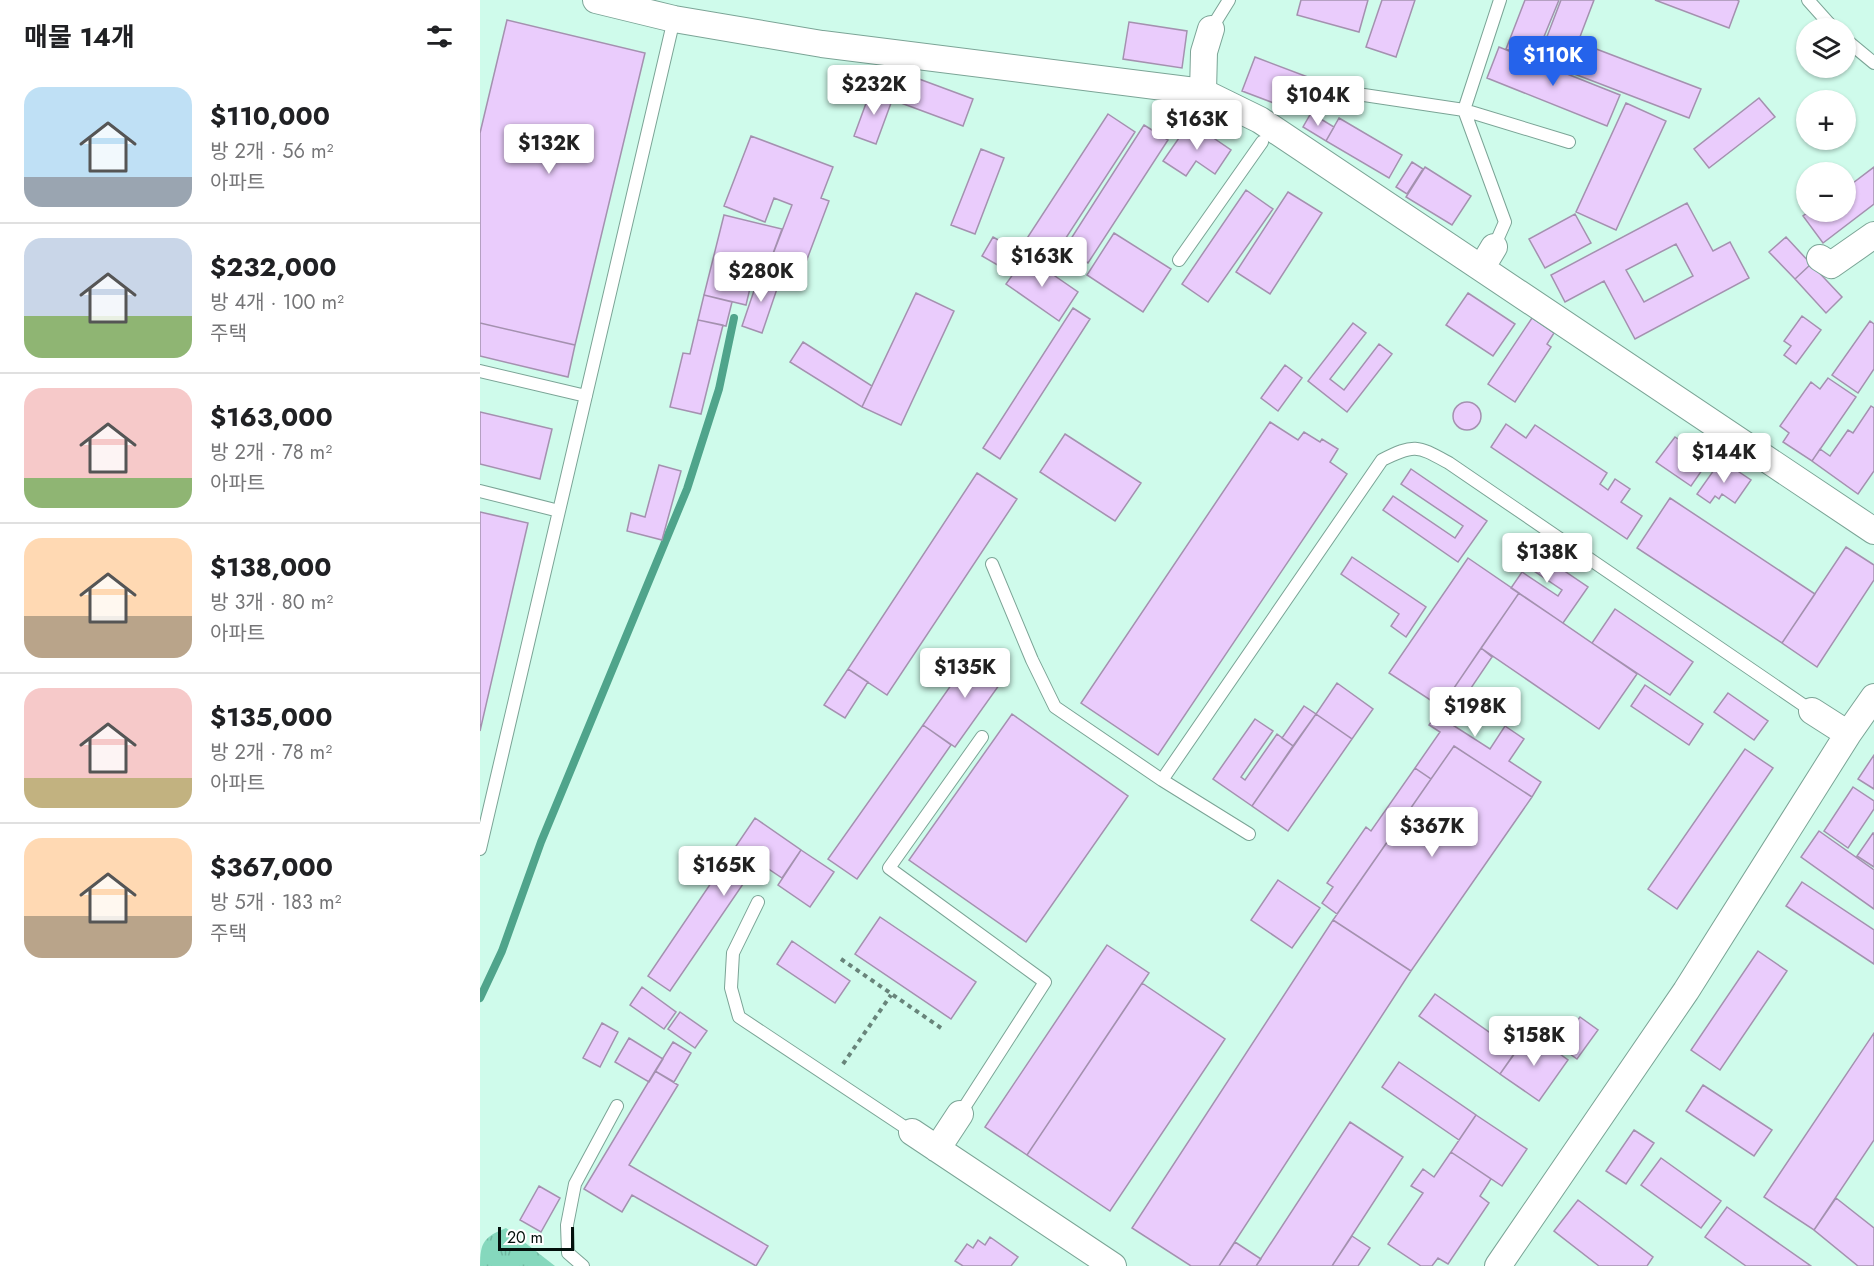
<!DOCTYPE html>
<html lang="ko">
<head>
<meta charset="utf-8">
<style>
	:root { --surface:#fff; --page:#f6f6f6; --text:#202124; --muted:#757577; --line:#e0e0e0; --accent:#2563eb }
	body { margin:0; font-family:Jost,"Noto Sans KR",sans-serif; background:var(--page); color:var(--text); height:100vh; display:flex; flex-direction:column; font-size:22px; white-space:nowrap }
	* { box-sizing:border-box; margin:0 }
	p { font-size:20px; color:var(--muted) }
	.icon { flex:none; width:33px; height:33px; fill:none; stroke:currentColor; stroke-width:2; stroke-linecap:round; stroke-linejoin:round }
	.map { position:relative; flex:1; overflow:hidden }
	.sheet { display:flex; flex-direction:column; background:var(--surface); width:480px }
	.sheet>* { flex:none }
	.buttons { position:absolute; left:1316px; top:18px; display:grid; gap:12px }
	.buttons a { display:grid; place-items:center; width:60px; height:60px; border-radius:50%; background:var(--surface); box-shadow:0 2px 4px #0004; font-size:30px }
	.scale { position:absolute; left:18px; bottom:15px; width:76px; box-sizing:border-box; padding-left:6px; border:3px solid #03100c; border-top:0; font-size:16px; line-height:21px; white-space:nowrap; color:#03100c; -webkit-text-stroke:4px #fff; paint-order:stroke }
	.price { position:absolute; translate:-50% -51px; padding:0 14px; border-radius:6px; background:#fff; color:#222; font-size:20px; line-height:39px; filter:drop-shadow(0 2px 3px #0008) }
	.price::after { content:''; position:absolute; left:50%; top:36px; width:18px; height:14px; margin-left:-9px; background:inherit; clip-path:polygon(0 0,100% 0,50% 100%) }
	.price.on { background:var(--accent); color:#fff }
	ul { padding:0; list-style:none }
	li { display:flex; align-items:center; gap:18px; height:150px; padding:0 24px }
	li+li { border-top:2px solid var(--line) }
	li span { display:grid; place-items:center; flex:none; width:168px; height:120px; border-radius:18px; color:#555 }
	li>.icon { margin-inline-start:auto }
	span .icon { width:72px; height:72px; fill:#fffc; stroke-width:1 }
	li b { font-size:26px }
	h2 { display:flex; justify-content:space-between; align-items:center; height:72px; padding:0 24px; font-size:26px }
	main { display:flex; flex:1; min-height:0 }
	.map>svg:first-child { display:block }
	.grass { fill:url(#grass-tufts) }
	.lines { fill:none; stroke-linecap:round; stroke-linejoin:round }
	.stream { stroke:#4fa48b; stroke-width:8 }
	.building { fill:#eaccfc; stroke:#a491af; stroke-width:1.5; fill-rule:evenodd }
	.service-casing { stroke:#7ba496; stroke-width:14 }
	.minor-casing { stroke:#7ba496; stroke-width:28 }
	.path { stroke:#68847a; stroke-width:4; stroke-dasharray:4.5 4.5; stroke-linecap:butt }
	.service { stroke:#fff; stroke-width:12 }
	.minor { stroke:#fff; stroke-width:26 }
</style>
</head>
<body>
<main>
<section class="sheet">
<h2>매물 14개<svg class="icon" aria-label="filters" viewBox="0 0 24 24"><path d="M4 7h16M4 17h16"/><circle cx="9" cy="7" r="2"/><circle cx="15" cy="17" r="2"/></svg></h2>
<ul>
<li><span style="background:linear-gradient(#bfe0f5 75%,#9aa5b1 0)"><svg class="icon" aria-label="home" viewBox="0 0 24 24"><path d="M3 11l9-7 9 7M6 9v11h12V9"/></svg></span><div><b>$110,000</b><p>방 2개 · 56 m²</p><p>아파트</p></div></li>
<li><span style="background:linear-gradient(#c9d6e8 65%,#8fb573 0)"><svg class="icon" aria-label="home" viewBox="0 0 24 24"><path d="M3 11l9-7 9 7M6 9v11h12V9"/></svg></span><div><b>$232,000</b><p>방 4개 · 100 m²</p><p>주택</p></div></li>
<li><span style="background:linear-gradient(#f6c9c9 75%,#8fb573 0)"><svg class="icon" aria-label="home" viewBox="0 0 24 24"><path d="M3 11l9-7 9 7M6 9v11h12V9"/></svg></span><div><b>$163,000</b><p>방 2개 · 78 m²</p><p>아파트</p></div></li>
<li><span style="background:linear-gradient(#ffd9b3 65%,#b9a48a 0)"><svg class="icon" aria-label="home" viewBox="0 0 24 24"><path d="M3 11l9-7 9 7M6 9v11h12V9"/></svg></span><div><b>$138,000</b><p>방 3개 · 80 m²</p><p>아파트</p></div></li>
<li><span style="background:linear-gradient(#f6c9c9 75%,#c2b280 0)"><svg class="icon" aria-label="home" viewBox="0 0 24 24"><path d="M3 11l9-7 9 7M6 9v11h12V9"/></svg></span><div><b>$135,000</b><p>방 2개 · 78 m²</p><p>아파트</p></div></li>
<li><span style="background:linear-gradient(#ffd9b3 65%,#b9a48a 0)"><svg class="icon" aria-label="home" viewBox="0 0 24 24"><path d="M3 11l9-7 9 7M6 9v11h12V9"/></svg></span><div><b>$367,000</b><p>방 5개 · 183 m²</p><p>주택</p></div></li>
</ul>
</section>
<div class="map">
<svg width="1394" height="1266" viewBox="0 0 1394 1266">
	<defs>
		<pattern id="grass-tufts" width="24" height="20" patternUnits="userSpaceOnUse" patternTransform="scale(1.5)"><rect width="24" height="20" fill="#85d8bd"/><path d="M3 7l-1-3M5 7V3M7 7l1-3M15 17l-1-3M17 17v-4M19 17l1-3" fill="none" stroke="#71b8a1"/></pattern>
	</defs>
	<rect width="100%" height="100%" fill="#cffbeb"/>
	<path class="grass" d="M 26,1228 L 75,1266 L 0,1266 C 0,1242 4,1237 26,1228 Z"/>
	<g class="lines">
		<path class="stream" d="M 0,998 L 22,951 L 61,842 L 207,489 L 239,389 L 254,318"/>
	</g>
	<path class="building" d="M 821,0 L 888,0 L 879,32 L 817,15 Z
		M 902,0 L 935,0 L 916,57 L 886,47 Z
		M 1045,0 L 1079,0 L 1054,61 L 1026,49 Z
		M 1081,0 L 1114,0 L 1098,42 L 1221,89 L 1209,118 L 1058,60 Z
		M 1175,0 L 1257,0 L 1259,1 L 1249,28 Z
		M 27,20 L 165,53 L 95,345 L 0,323 L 0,133 Z
		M 649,22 L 707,31 L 702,68 L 643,59 Z
		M 1019,47 L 1140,95 L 1127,126 L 1007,78 Z
		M 775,57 L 833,79 L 820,113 L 762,91 Z
		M 431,76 L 493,99 L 483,126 L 421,103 Z
		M 392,87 L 414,95 L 396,144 L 374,136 Z
		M 1279,98 L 1295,117 L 1229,168 L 1214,149 Z
		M 1146,103 L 1186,121 L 1136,230 L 1096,212 Z
		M 831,113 L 854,127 L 846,141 L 823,127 Z
		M 628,114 L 655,132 L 567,267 L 540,249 Z
		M 859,118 L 922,155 L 909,178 L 846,141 Z
		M 710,122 L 751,150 L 735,174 L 716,161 L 706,176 L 683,161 Z
		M 664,125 L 688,140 L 608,263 L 585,248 Z
		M 271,136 L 353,167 L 341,198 L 349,201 L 323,270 L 319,268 L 315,277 L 288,267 L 312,205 L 294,198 L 285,222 L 244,206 Z
		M 501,149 L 524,158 L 495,234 L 471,225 Z
		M 932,162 L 943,169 L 927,194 L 916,187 Z
		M 945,167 L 991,196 L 972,225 L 926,197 Z
		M 1394,167 L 1394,204 L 1343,243 L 1323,216 L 1328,212 L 1365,212 L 1365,189 Z
		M 766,190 L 793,209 L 728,302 L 702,284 Z
		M 808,192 L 842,213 L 790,294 L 756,272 Z
		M 1207,203 L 1233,251 L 1250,242 L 1269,278 L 1155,339 L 1124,281 L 1085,302 L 1071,275 ZM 1196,244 L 1213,276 L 1164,302 L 1146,270 Z
		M 1095,214 L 1111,243 L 1065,268 L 1049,239 Z
		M 244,215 L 302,229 L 288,267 L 276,263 L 266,305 L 224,295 Z
		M 634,233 L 691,269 L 663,312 L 607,275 Z
		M 513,237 L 546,256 L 533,274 L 502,256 Z
		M 1306,237 L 1331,264 L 1315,279 L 1289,252 Z
		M 546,256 L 598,292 L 579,321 L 526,284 Z
		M 1331,264 L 1362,297 L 1346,313 L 1315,279 Z
		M 280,273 L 300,280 L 282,333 L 262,326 Z
		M 436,293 L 474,311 L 421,425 L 382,407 Z
		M 988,293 L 1035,324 L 1013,356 L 966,325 Z
		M 224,295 L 252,302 L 246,326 L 218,320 Z
		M 593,308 L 610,319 L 520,459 L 503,448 Z
		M 1322,316 L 1341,330 L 1316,364 L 1304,355 L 1311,346 L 1304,341 Z
		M 1052,318 L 1074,333 L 1067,344 L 1071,347 L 1035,402 L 1008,384 Z
		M 218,320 L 243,325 L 221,414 L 190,407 L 203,353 L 210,354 Z
		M 1390,321 L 1394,324 L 1394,369 L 1378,393 L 1352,375 Z
		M 0,323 L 95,345 L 88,377 L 0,356 Z
		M 873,323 L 886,333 L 850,379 L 864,390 L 899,344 L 912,354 L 867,412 L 828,381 Z
		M 323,342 L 392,386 L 382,407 L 310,362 Z
		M 805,365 L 822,378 L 798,411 L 781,398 Z
		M 1348,378 L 1376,397 L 1332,461 L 1303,442 L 1309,433 L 1300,426 L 1331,382 L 1340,389 Z
		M973 416a14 14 0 1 1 28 0a14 14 0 1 1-28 0Z
		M 1391,406 L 1394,408 L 1394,471 L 1378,494 L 1332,461 L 1340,449 L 1350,456 L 1368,430 L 1373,433 Z
		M 0,412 L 72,429 L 60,479 L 0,464 Z
		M 790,422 L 818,440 L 824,432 L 840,442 L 842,439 L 858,449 L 850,462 L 867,474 L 678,755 L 601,703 Z
		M 1026,424 L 1046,438 L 1055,425 L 1127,473 L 1120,484 L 1128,490 L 1135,479 L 1150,489 L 1141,502 L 1162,516 L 1147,539 L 1011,447 Z
		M 585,434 L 661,483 L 635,521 L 560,472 Z
		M 1195,437 L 1219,453 L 1224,446 L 1234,453 L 1211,486 L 1176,462 Z
		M 1241,460 L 1271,480 L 1255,503 L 1242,494 L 1239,499 L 1235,496 L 1230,503 L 1217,494 Z
		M 179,465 L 201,471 L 182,540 L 147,531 L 151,513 L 165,517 Z
		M 931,469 L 1007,521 L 978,562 L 903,510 L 913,496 L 975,538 L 983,526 L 921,484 Z
		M 497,473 L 537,499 L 407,695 L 368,669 Z
		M 1190,498 L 1335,594 L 1302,643 L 1157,548 Z
		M 0,512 L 48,523 L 0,731 Z
		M 1040,541 L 1108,587 L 1083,623 L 1031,588 L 1042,572 L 1078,596 L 1082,590 L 1030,555 Z
		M 1366,547 L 1394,565 L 1394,580 L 1337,667 L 1302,643 Z
		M 872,557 L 946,607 L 926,637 L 911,626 L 919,614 L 861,574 Z
		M 988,558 L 1039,593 L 961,707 L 909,673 Z
		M 1039,593 L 1157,674 L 1119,729 L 1001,648 Z
		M 1135,609 L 1213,662 L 1190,695 L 1112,643 Z
		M 1001,648 L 1012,657 L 968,722 L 1010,749 L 1025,726 L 1044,739 L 1029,761 L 1061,782 L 1052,797 L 974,746 L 951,779 L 935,768 L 960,732 L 949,725 Z
		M 495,651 L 527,674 L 475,747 L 443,725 Z
		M 368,669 L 388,682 L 365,718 L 344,705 Z
		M 857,683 L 893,709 L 872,739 L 836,714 Z
		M 1165,685 L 1223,724 L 1209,745 L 1151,706 Z
		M 1248,693 L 1288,721 L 1274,740 L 1234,712 Z
		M 824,706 L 836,714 L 813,746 L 802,738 Z
		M 532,714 L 648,796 L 546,942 L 429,860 Z
		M 836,714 L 872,739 L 808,831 L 772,806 Z
		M 775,719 L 793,731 L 761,777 L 765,780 L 797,734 L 813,746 L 772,806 L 733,779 Z
		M 443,725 L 471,745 L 377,879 L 348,859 Z
		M 974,746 L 1052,797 L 931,971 L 853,920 Z
		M 1265,749 L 1293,768 L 1197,909 L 1168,889 Z
		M 1394,755 L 1394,789 L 1378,779 Z
		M 935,768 L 951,779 L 857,914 L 842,903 L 853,887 L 847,883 L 886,827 L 891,831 Z
		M 1373,787 L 1394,801 L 1394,809 L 1368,848 L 1344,831 Z
		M 275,818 L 321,850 L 302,878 L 278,862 L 190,991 L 168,976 Z
		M 1339,831 L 1394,870 L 1394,909 L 1321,857 Z
		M 1393,833 L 1394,833 L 1394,867 L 1377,856 Z
		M 321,850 L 354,872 L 330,907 L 298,885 Z
		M 798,880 L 840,908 L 812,948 L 771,920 Z
		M 1322,882 L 1394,930 L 1394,964 L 1306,906 Z
		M 400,917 L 496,982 L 471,1019 L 375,954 Z
		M 853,920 L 931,971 L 739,1266 L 711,1266 L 652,1228 Z
		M 312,941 L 370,981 L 355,1003 L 297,964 Z
		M 627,945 L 669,973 L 547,1155 L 505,1127 Z
		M 1278,951 L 1307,971 L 1240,1070 L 1211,1050 Z
		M 662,983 L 745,1039 L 630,1211 L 547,1155 Z
		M 162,987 L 196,1012 L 184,1029 L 150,1005 Z
		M 955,994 L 1036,1051 L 1020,1074 L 939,1016 Z
		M 200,1012 L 227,1031 L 215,1048 L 188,1029 Z
		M 1100,1017 L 1118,1030 L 1097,1059 L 1079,1046 Z
		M 122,1023 L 138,1032 L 120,1067 L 103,1058 Z
		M 1050,1032 L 1088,1060 L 1059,1101 L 1020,1074 Z
		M 1394,1033 L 1394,1140 L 1334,1230 L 1284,1197 Z
		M 149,1038 L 183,1059 L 169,1082 L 135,1062 Z
		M 193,1042 L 211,1053 L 194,1082 L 175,1071 Z
		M 919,1062 L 996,1115 L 979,1140 L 902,1087 Z
		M 175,1071 L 198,1085 L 149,1165 L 288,1246 L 276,1266 L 152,1195 L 142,1212 L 104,1189 Z
		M 1223,1085 L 1292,1130 L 1274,1156 L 1206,1111 Z
		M 996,1115 L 1047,1149 L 1022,1186 L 971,1152 Z
		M 870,1122 L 923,1157 L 852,1266 L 776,1266 Z
		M 1154,1130 L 1174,1143 L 1146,1184 L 1126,1171 Z
		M 971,1152 L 1011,1179 L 1000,1196 L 1009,1203 L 968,1264 L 958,1258 L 952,1266 L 941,1266 L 908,1244 L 943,1193 L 931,1186 L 943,1169 L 954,1177 Z
		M 1181,1158 L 1241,1201 L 1221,1228 L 1161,1185 Z
		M 59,1186 L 80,1198 L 61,1232 L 40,1220 Z
		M 1356,1198 L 1394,1228 L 1394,1266 L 1378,1266 L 1334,1230 Z
		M 1098,1200 L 1173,1257 L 1167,1266 L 1119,1266 L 1074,1231 Z
		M 1247,1207 L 1331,1266 L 1266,1266 L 1225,1237 Z
		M 872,1236 L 890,1248 L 878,1266 L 852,1266 Z
		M 510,1237 L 538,1257 L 531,1266 L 483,1266 L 475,1261 L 487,1244 L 493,1248 L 498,1240 L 505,1245 Z
		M 755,1242 L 781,1259 L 776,1266 L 739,1266 Z"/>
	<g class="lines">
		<defs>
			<path id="service" d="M 1328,0 L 1353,28
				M 731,29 L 749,0
				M 1365,39 L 1394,63
				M 864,92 L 984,110 L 1089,142
				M 1014,247 L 1025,222 L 984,110 L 1020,0
				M 699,260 L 782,142
				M 0,371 L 106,396
				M 0,491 L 79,511
				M 512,564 L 552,660 L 575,707 L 682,780 L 769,834
				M 682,780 L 902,460 C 935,443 938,446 969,463 L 1332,711
				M 0,849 L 194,19
				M 278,902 L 253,953 L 251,988 L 259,1017 L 432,1132
				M 480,1114 L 565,982 L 409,868 L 502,737
				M 103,1266 L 88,1253 L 87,1225 L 95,1184 L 137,1106"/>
			<path id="minor" d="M 116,0 L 194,19 L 342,44 L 723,92 L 780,120 L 1394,531
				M 723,92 L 724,52 L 731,29
				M 1340,258 L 1351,265 L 1394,235
				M 1002,267 L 1014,247
				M 1332,711 L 1368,734
				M 432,1132 L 633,1266
				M 457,1149 L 480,1114
				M 1018,1266 L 1206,991 L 1368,734 L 1394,697"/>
		</defs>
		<use href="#service" class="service-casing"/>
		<use href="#minor" class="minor-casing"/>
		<path class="path" d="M 361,959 L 461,1028
			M 363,1064 L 411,995"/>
		<use href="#service" class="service"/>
		<use href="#minor" class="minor"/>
	</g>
</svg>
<div class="buttons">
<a><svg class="icon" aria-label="layers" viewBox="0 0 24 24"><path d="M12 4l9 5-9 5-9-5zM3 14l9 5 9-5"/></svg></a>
<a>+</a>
<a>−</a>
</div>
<div class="scale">20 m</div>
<b class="price on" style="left:1073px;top:87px">$110K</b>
<b class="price" style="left:394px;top:116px">$232K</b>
<b class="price" style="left:838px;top:127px">$104K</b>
<b class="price" style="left:717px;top:151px">$163K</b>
<b class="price" style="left:69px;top:175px">$132K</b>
<b class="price" style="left:562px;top:288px">$163K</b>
<b class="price" style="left:281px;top:303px">$280K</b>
<b class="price" style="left:1244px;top:484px">$144K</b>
<b class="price" style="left:1067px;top:584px">$138K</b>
<b class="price" style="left:485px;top:699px">$135K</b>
<b class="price" style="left:995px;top:738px">$198K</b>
<b class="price" style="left:952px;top:858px">$367K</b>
<b class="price" style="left:244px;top:897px">$165K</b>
<b class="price" style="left:1054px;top:1067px">$158K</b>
</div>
</main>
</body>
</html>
